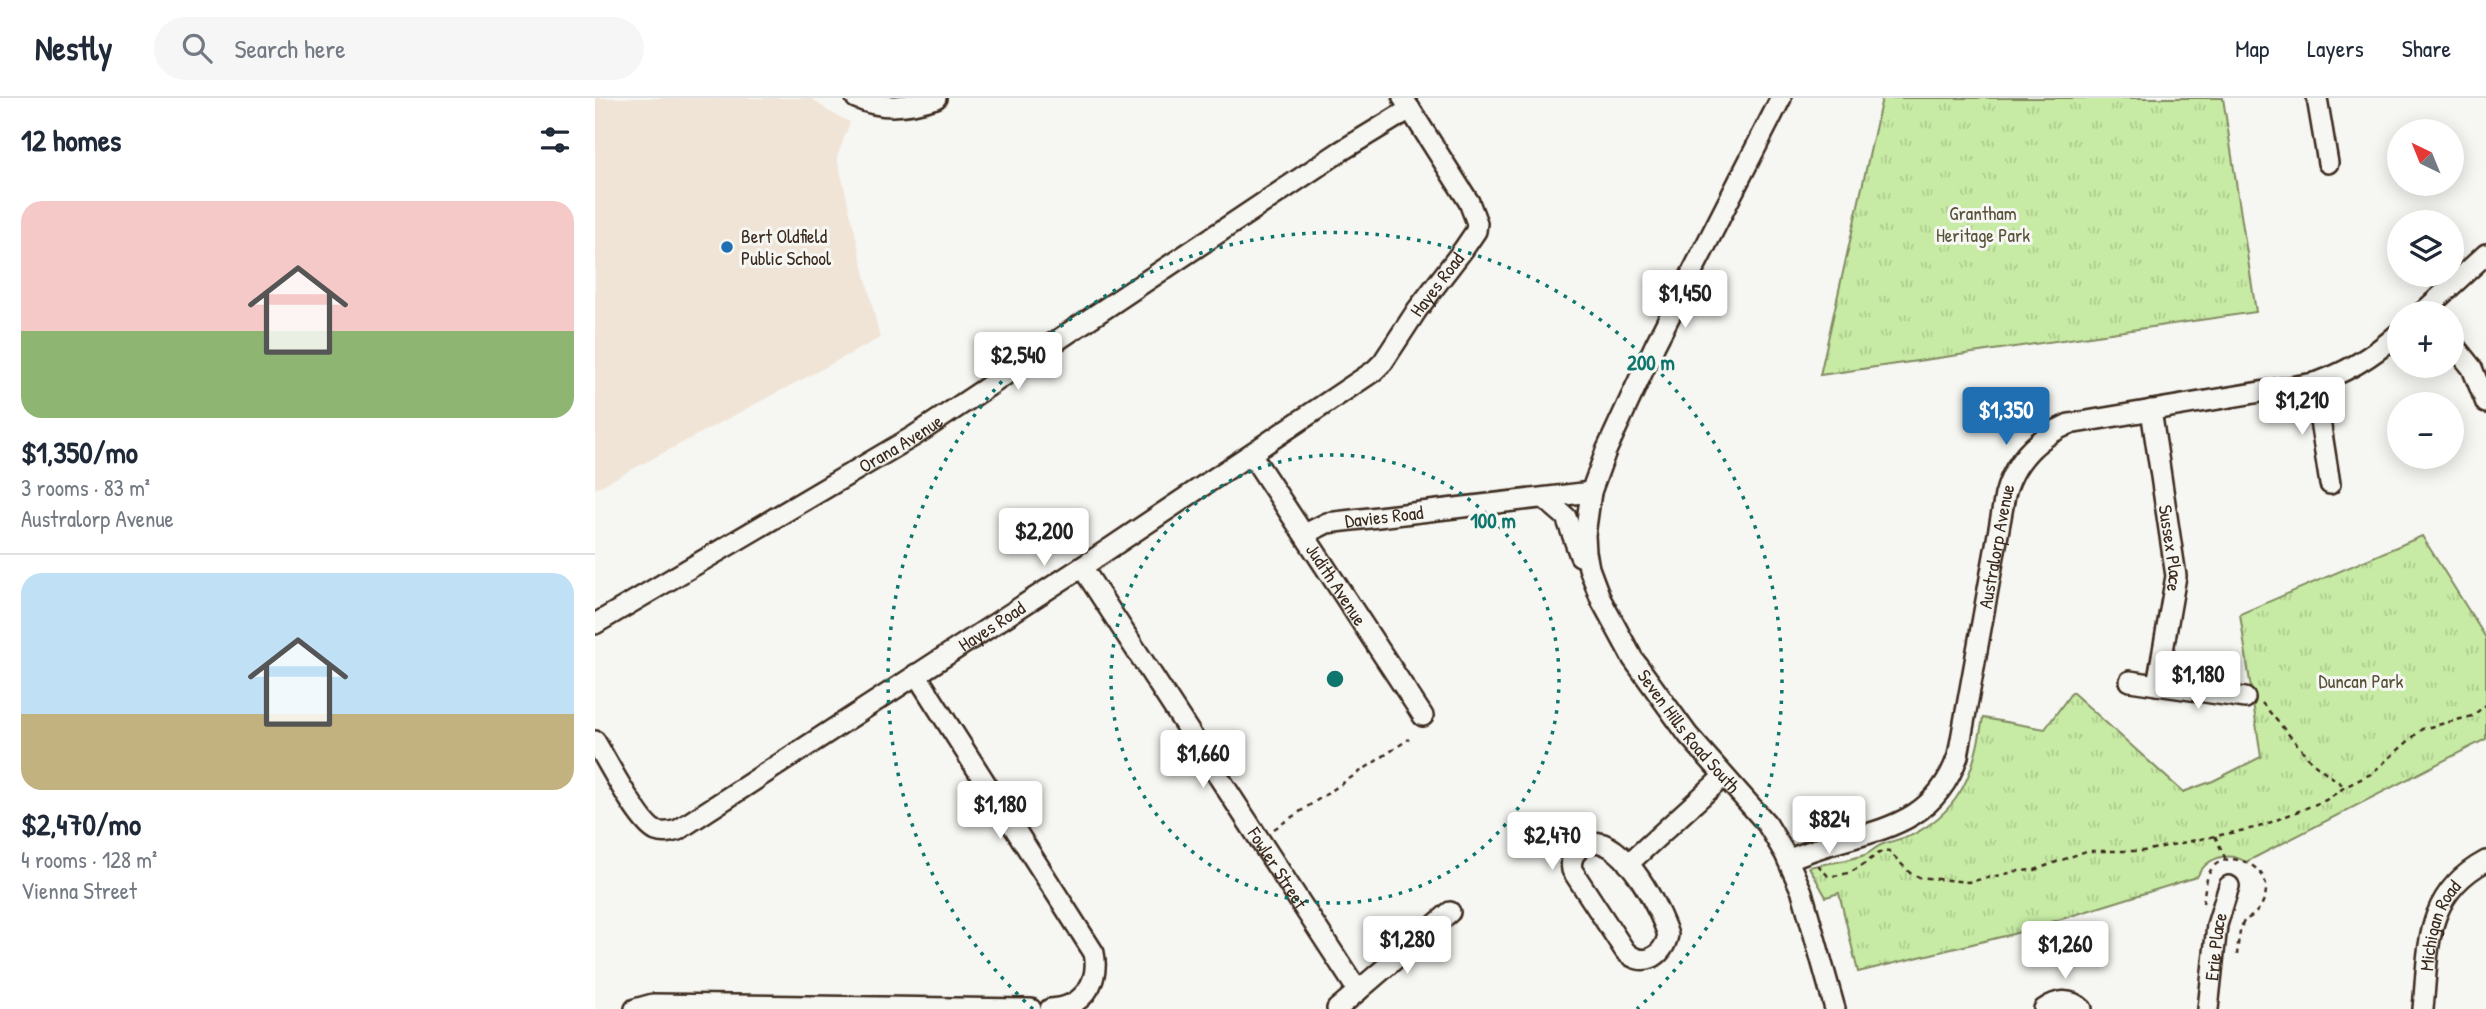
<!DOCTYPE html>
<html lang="en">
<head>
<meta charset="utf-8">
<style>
	:root { --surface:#fff; --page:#f6f6f7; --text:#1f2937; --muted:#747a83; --line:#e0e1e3; --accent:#1f6fb2 }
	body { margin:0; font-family:"Patrick Hand",sans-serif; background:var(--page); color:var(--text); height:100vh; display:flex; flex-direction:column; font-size:26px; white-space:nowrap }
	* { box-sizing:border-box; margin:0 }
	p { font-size:23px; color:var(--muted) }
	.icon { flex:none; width:38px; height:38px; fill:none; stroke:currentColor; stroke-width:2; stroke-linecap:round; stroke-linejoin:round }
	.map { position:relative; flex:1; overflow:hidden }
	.sheet { display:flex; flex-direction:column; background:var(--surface); width:595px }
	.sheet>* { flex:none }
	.needle { width:46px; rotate:317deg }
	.tools { position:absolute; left:1792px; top:21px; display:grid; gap:14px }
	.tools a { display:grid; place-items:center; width:77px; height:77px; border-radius:50%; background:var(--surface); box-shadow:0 4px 18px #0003; font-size:35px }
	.price { position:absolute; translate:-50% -60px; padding:0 16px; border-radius:7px; background:#fff; color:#222; font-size:23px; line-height:46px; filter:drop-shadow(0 2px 4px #0008) }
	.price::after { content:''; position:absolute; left:50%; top:42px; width:21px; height:16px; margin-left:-10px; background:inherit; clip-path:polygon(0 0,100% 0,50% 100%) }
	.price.current { background:var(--accent); color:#fff }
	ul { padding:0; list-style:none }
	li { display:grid; align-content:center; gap:14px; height:371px; padding:0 21px }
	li+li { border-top:2px solid var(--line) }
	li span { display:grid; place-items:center; height:217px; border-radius:21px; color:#555 }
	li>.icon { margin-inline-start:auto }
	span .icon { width:126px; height:126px; fill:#fffc; stroke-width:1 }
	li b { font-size:30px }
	h2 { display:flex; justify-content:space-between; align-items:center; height:84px; padding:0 21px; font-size:30px }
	header { display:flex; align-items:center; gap:42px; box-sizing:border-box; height:98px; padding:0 35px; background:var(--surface); border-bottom:2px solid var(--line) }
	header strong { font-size:33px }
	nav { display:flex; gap:38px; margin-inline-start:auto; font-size:24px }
	.search { width:490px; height:63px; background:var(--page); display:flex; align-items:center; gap:18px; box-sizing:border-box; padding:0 24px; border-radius:38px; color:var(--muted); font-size:26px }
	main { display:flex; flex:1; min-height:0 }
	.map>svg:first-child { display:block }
	.built { fill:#f0e4d6 }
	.park { fill:url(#park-tufts); stroke:#818a61; stroke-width:2 }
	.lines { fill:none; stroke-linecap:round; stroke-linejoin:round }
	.minor-casing { stroke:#3b2a1e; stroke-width:24 }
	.path { stroke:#3b2a1e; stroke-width:2.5; stroke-dasharray:5 5; stroke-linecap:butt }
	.minor { stroke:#f6f6f2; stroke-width:19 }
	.ring { fill:none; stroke:#0f766e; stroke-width:3.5; stroke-dasharray:3.5 7 }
	.poi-dot { fill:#1f6fb2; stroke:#f6f6f2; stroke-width:2.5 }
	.labels { text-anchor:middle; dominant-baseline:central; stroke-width:6; stroke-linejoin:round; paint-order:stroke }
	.park-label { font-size:19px; fill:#575139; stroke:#f6f6f2 }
	.poi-label { font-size:19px; fill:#3b2a1e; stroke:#f6f6f2; text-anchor:start }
	.street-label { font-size:19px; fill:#3b2a1e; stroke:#f6f6f2 }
	.centre { fill:#0f766e; stroke:#f6f6f2; stroke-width:3.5 }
	.ring-label { font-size:21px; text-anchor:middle; font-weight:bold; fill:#0f766e; stroke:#f6f6f2; stroke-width:6; stroke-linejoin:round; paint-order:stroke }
</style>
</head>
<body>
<header>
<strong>Nestly</strong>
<div class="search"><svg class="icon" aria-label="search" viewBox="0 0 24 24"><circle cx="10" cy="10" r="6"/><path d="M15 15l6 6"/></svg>Search here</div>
<nav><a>Map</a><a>Layers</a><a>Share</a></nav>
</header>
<main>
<section class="sheet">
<h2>12 homes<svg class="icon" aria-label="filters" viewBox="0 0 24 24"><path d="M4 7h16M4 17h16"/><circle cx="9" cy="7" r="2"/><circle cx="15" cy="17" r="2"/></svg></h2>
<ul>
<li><span style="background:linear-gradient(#f6c9c9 60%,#8fb573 0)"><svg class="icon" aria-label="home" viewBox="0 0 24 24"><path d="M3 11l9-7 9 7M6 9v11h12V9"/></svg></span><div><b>$1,350/mo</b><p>3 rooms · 83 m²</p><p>Australorp Avenue</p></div></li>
<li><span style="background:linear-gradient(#bfe0f5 65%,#c2b280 0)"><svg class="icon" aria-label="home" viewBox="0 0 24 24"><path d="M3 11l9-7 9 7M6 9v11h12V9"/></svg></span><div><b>$2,470/mo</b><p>4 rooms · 128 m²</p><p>Vienna Street</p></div></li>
</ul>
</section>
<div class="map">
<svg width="1891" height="911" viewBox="0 0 1891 911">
	<defs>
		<pattern id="park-tufts" width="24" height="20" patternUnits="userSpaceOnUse" patternTransform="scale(1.75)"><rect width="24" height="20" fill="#c7eba4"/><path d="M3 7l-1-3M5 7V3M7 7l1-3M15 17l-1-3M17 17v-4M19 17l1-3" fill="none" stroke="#acca8d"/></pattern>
	</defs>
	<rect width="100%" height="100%" fill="#f6f6f2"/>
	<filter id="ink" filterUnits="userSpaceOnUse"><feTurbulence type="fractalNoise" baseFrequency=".0143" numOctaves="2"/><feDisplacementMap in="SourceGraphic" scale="14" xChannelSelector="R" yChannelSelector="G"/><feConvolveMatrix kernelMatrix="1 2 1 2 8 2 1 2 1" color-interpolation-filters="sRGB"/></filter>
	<g filter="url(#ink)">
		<path class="built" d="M 0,0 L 216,0 L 233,13 L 255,24 L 242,59 L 285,240 L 0,391 Z"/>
		<path class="park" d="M 1287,0 L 1628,0 L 1661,214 L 1225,277 Z
			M 1827,438 L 1891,540 L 1891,641 L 1651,764 C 1633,753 1611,759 1602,779 L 1418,836 L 1263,874 L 1244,795 L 1231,799 L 1214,769 C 1232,765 1255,763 1272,756 C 1277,753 1281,749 1286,747 C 1297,742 1310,741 1321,735 C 1370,708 1379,670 1388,620 L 1450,631 L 1477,594 L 1588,694 L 1618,683 L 1666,659 L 1645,516 Z"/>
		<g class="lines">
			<defs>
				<g id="minor">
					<path d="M 261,0 C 288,12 313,9 341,0"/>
					<path id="s1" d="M 1186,0 L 1060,247 L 1011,353 L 996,394 L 990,437 L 991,454 L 994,470 L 1006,502 L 1038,561 L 1093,637 L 1172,726 L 1190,756 L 1207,794 L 1240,911"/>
					<path d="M 1722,0 L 1733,65"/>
					<path d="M 1827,215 L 1891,156"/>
					<path d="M 1857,245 L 1877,270 L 1891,305"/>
					<path d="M 1719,285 L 1735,386"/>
					<path id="s2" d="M 1556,312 L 1581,478 L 1562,587"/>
					<path id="s3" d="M 656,356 L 828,618"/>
					<path d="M 949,400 L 971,419 L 985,458"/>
					<path id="s4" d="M 710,436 L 732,425 L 996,394"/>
					<path id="s5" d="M 487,469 L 763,893"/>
					<path id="s6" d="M 0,526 L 319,338 L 746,53 L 815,11"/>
					<path d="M 321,576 L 499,855 C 505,885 487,910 455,911"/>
					<path d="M 1535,583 L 1650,600"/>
					<path id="s7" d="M 0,643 C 11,661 45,727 61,733 C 69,736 76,734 83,732 L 487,469 L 779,273 L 788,264 L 822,212 L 868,152 L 881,133 L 882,125 L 874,104 L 808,0"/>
					<path d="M 997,744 C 1031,743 1064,810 1073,837 C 1068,860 1047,870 1030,853 L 977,772 C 974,757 984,749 997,744 Z"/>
					<path id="s8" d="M 1193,762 C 1261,730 1334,741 1363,658 L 1410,397 C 1419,363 1442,340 1474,326 L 1719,285 C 1752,275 1778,258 1804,235"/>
					<path d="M 1033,766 L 1129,678"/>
					<path d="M 40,911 L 58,906 L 436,911"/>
					<path d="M 742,911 L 855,814"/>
					<path d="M 1449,911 C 1462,902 1475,900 1487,911"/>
					<path id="s9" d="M 1613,911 L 1622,827 L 1634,788"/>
					<path id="s10" d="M 1828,911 C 1834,849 1829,796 1891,763"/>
				</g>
			</defs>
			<use href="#minor" class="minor-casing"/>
			<path class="path" d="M 1667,605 L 1717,664 L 1750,689
				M 679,731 L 814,641
				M 1620,738 L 1631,762
				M 1223,767 L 1233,778 C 1260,778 1268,765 1289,752 L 1294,753 L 1315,775 L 1324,779 L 1373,784 L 1424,773 L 1440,772 L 1491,753 L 1548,753 L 1664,729 L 1731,702 L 1750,689 L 1776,676 L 1827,631 L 1877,618 L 1891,607
				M 1608,805 C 1610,793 1610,779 1618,769 C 1634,751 1672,767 1671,791 C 1671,801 1665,812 1657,818 C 1652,822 1651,819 1648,825 C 1644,834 1643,846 1642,857"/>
			<use href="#minor" class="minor"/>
		</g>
	</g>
	<g class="ring">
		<circle cx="740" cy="581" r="224"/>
		<path d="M438 911A447 447 0 1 1 1042 911"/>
	</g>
	<circle class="poi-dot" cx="132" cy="149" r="7"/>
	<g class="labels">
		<g class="park-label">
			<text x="1388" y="115">Grantham<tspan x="1388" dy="22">Heritage Park</tspan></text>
			<text x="1766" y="583">Duncan Park</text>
		</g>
		<g class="poi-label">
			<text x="146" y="138">Bert Oldfield<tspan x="146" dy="22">Public School</tspan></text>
		</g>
		<g class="street-label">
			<text stroke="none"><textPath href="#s7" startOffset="1073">Hayes Road</textPath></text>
			<text stroke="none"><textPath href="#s6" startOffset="355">Orana Avenue</textPath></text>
			<text stroke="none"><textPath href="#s4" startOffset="82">Davies Road</textPath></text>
			<text stroke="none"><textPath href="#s8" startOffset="422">Australorp Avenue</textPath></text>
			<text stroke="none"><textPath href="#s2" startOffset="140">Sussex Place</textPath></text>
			<text stroke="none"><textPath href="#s3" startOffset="156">Judith Avenue</textPath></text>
			<text stroke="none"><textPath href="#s7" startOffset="506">Hayes Road</textPath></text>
			<text stroke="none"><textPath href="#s1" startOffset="707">Seven Hills Road South</textPath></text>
			<text stroke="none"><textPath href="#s5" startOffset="359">Fowler Street</textPath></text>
			<text stroke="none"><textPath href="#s10" startOffset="86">Michigan Road</textPath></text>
			<text stroke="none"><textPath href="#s9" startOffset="63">Erie Place</textPath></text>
		</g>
	</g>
	<circle cx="740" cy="581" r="10" class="centre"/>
	<g class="ring-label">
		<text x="1056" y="272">200 m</text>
		<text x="898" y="430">100 m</text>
	</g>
</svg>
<div class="tools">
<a><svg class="needle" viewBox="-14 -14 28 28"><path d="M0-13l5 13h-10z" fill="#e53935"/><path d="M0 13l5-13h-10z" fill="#747a83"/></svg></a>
<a><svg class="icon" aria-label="layers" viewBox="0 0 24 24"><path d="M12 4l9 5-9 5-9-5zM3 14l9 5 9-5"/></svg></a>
<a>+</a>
<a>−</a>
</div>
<b class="price" style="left:1090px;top:232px">$1,450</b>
<b class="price" style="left:423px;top:294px">$2,540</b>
<b class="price" style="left:1707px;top:339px">$1,210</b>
<b class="price current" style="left:1411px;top:349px">$1,350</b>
<b class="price" style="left:449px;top:470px">$2,200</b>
<b class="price" style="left:1603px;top:613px">$1,180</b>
<b class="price" style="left:608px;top:692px">$1,660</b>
<b class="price" style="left:405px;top:743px">$1,180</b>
<b class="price" style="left:1234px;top:758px">$824</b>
<b class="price" style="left:957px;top:774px">$2,470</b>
<b class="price" style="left:812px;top:878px">$1,280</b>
<b class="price" style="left:1470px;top:883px">$1,260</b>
</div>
</main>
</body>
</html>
